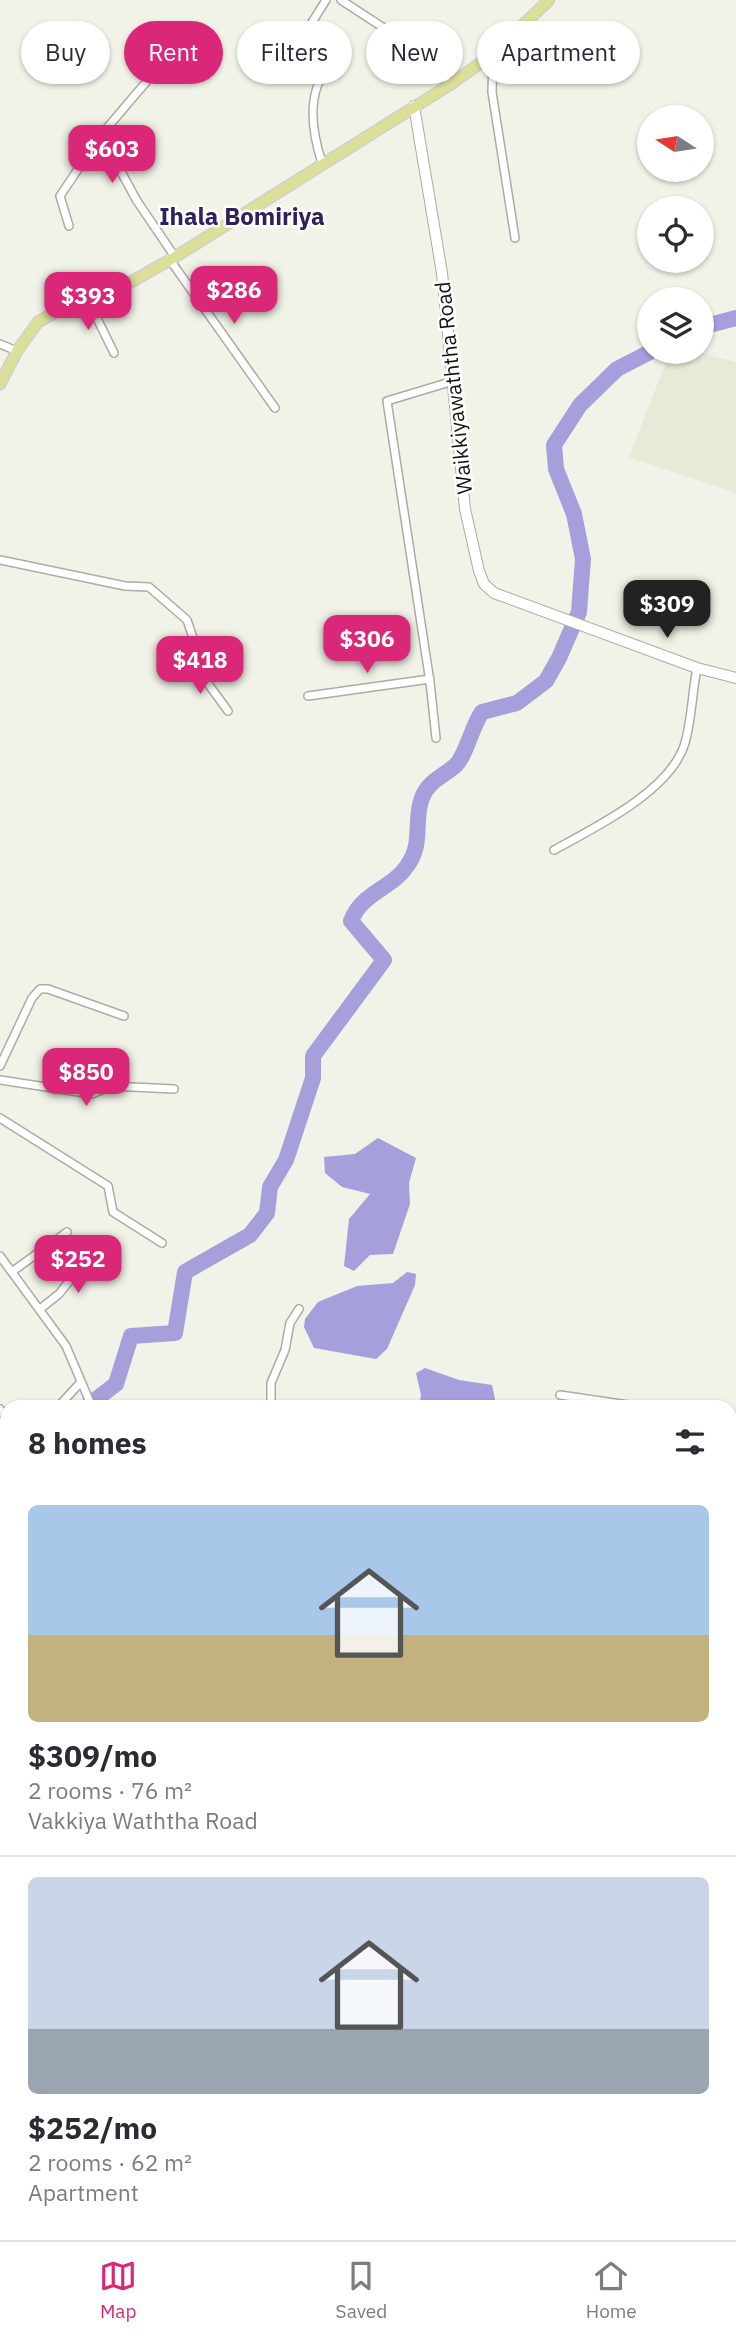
<!DOCTYPE html>
<html lang="en">
<head>
<meta charset="utf-8">
<style>
	:root { --surface:#fff; --page:#f7f7f7; --text:#2b2b33; --muted:#7c7c81; --line:#e1e1e2; --accent:#db2777 }
	body { margin:0; font-family:"IBM Plex Sans",sans-serif; background:var(--page); color:var(--text); height:100vh; display:flex; flex-direction:column; font-size:26px; white-space:nowrap }
	* { box-sizing:border-box; margin:0 }
	p { font-size:23px; color:var(--muted) }
	.icon { flex:none; width:38px; height:38px; fill:none; stroke:currentColor; stroke-width:2; stroke-linecap:round; stroke-linejoin:round }
	.map { position:relative; flex:1; overflow:hidden }
	.drawer { position:absolute; left:0px; top:1400px; width:737px; height:840px; display:flex; flex-direction:column; background:var(--surface); border-radius:21px 21px 0 0; box-shadow:0 2px 5px #0004 }
	.drawer>* { flex:none }
	.top-card { position:absolute; left:21px; top:21px; width:695px; height:63px; display:flex; gap:14px }
	.needle { width:46px; rotate:282deg }
	.fabs { position:absolute; left:637px; top:105px; display:grid; gap:14px }
	.fabs a { display:grid; place-items:center; width:77px; height:77px; border-radius:50%; background:var(--surface); box-shadow:0 2px 5px #0004; font-size:35px }
	.price { position:absolute; translate:-50% -60px; padding:0 16px; border-radius:14px; background:var(--accent); color:#fff; font-size:23px; line-height:46px; filter:drop-shadow(0 2px 4px #0008) }
	.price::after { content:''; position:absolute; left:50%; top:42px; width:21px; height:16px; margin-left:-10px; background:inherit; clip-path:polygon(0 0,100% 0,50% 100%) }
	.price.current { background:#222; color:#fff }
	ul { padding:0; list-style:none }
	li { display:grid; align-content:center; gap:14px; height:371px; padding:0 28px }
	li+li { border-top:2px solid var(--line) }
	li span { display:grid; place-items:center; height:217px; border-radius:10px; color:#555 }
	li>.icon { margin-inline-start:auto }
	span .icon { width:126px; height:126px; fill:#fffc; stroke-width:1 }
	li b { font-size:30px }
	h2 { display:flex; justify-content:space-between; align-items:center; height:84px; padding:0 28px; font-size:30px }
	.chip { padding:0 24px; border-radius:32px; background:var(--surface); box-shadow:0 2px 5px #0004; font-size:24px; line-height:63px }
	.chip.current { background:var(--accent); color:#fff }
	.tab-bar { display:flex; justify-content:space-around; align-items:center; height:98px; border-top:2px solid var(--line); background:var(--surface); font-size:19px; color:var(--muted) }
	.tab-bar a { display:grid; justify-items:center; gap:4px }
	.tab-bar .current { color:var(--accent) }
	.map>svg:first-child { display:block }
	.built { fill:#e8e9d7 }
	.water { fill:#a59fdc }
	.lines { fill:none; stroke-linecap:round; stroke-linejoin:round }
	.river { stroke:#a59fdc; stroke-width:16 }
	.street-casing { stroke:#acaca2; stroke-width:10 }
	.secondary-casing { stroke:#acaca2; stroke-width:12 }
	.primary-casing { stroke:#d0d0cf; stroke-width:13 }
	.street { stroke:#fff; stroke-width:7 }
	.secondary { stroke:#fff; stroke-width:10 }
	.primary { stroke:#dcdf97; stroke-width:10 }
	.labels { text-anchor:middle; dominant-baseline:central; stroke-width:5; stroke-linejoin:round; paint-order:stroke }
	.street-label { font-size:21px; fill:#141410; stroke:#fff }
	.quarter-label { font-size:24px; font-weight:bold; fill:#2e225c; stroke:#fff }
</style>
</head>
<body>
<div class="map">
<svg width="736" height="2240" viewBox="0 0 736 2240">
	<rect width="100%" height="100%" fill="#f2f3e8"/>
	<path class="built" d="M 670,352 L 697,352 L 736,362 L 736,493 L 629,457 Z"/>
	<path class="water" d="M 378,1138 L 416,1158 L 409,1183 L 410,1204 L 393,1254 L 370,1255 L 354,1271 L 344,1266 L 349,1219 L 370,1194 L 342,1187 L 325,1173 L 324,1157 L 355,1154 Z
		M 407,1272 L 416,1274 L 415,1285 L 387,1349 L 376,1359 L 314,1348 L 304,1327 L 305,1319 L 318,1302 L 357,1286 L 393,1283 Z
		M 425,1368 L 459,1380 L 492,1385 L 496,1404 L 419,1407 L 421,1395 L 416,1373 Z"/>
	<g class="lines">
		<path class="river" d="M 702,327 L 736,318
			M 86,1407 L 116,1384 L 131,1336 L 175,1333 L 185,1272 L 250,1235 L 267,1213 L 270,1187 L 286,1160 L 313,1078 L 313,1056 L 384,960 L 351,921 C 362,892 392,889 407,866 C 424,843 413,821 422,798 C 428,781 444,776 456,765 C 466,755 472,726 482,712 L 517,703 L 546,681 L 559,658 L 579,612 L 583,559 L 574,514 L 556,469 L 554,445 L 580,405 L 617,369 L 650,352
			M 0,1535 L 7,1522
			M 0,1566 L 7,1588
			M 0,1620 L 7,1610"/>
		<defs>
			<path id="street" d="M 341,0 L 413,47 L 451,84
				M 306,32 L 326,0
				M 493,54 L 492,92 L 515,238
				M 101,135 L 137,201 L 175,257
				M 322,163 C 310,126 305,84 338,57
				M 69,226 L 60,196 L 101,135 L 147,81
				M 170,260 L 275,408
				M 88,300 L 114,353
				M 0,344 L 17,351
				M 0,560 L 125,586 L 149,587 L 187,620 L 209,685 L 228,711
				M 308,696 L 430,679
				M 436,738 L 430,682 L 387,401 L 450,382
				M 554,850 C 594,828 671,791 685,743 C 692,718 692,693 697,668
				M 0,1066 L 32,998 L 40,989 L 48,989 L 124,1016
				M 0,1080 L 92,1094 L 111,1086 L 174,1089
				M 0,1118 L 108,1186 L 113,1212 L 162,1243
				M 0,1256 L 66,1346 L 92,1407
				M 13,1271 L 67,1232
				M 40,1309 L 59,1294 L 89,1256
				M 560,1395 L 642,1407
				M 58,1407 L 80,1383
				M 271,1407 L 271,1383 L 285,1350 L 290,1323 L 299,1309
				M 0,1409 L 7,1419
				M 0,1430 L 7,1429
				M 730,1490 L 736,1491
				M 0,2018 L 7,2025
				M 736,2175 L 736,2221
				M 184,2240 L 186,2233
				M 356,2240 L 357,2233
				M 735,2240 L 736,2233"/>
			<path id="secondary" d="M 414,106 L 442,273 L 465,509 L 479,571 L 484,584 L 494,593 L 697,668 L 736,678"/>
			<path id="primary" d="M 0,384 L 17,351 L 38,322 L 64,307 L 131,282 L 175,257 L 451,84 L 493,54 L 549,0
				M 730,1996 L 736,1994
				M 0,2193 L 7,2192"/>
		</defs>
		<use href="#street" class="street-casing"/>
		<use href="#secondary" class="secondary-casing"/>
		<use href="#primary" class="primary-casing"/>
		<use href="#street" class="street"/>
		<use href="#secondary" class="secondary"/>
		<use href="#primary" class="primary"/>
	</g>
	<g class="labels">
		<g class="street-label">
			<text transform="translate(453 388) rotate(-96)">Waikkiyawaththa Road</text>
		</g>
		<g class="quarter-label">
			<text x="242" y="216">Ihala Bomiriya</text>
		</g>
	</g>
</svg>
<div class="fabs">
<a><svg class="needle" viewBox="-14 -14 28 28"><path d="M0-13l5 13h-10z" fill="#e53935"/><path d="M0 13l5-13h-10z" fill="#7c7c81"/></svg></a>
<a><svg class="icon" aria-label="locate" viewBox="0 0 24 24"><circle cx="12" cy="12" r="6"/><path d="M12 2v4M12 18v4M2 12h4M18 12h4"/></svg></a>
<a><svg class="icon" aria-label="layers" viewBox="0 0 24 24"><path d="M12 4l9 5-9 5-9-5zM3 14l9 5 9-5"/></svg></a>
</div>
<b class="price" style="left:112px;top:185px">$603</b>
<b class="price" style="left:234px;top:326px">$286</b>
<b class="price" style="left:88px;top:332px">$393</b>
<b class="price current" style="left:667px;top:640px">$309</b>
<b class="price" style="left:367px;top:675px">$306</b>
<b class="price" style="left:200px;top:696px">$418</b>
<b class="price" style="left:86px;top:1108px">$850</b>
<b class="price" style="left:78px;top:1295px">$252</b>
<div class="top-card">
<a class="chip">Buy</a>
<a class="chip current">Rent</a>
<a class="chip">Filters</a>
<a class="chip">New</a>
<a class="chip">Apartment</a>
</div>
<section class="drawer">
<h2>8 homes<svg class="icon" aria-label="filters" viewBox="0 0 24 24"><path d="M4 7h16M4 17h16"/><circle cx="9" cy="7" r="2"/><circle cx="15" cy="17" r="2"/></svg></h2>
<ul>
<li><span style="background:linear-gradient(#a9c7e8 60%,#c2b280 0)"><svg class="icon" aria-label="home" viewBox="0 0 24 24"><path d="M3 11l9-7 9 7M6 9v11h12V9"/></svg></span><div><b>$309/mo</b><p>2 rooms · 76 m²</p><p>Vakkiya Waththa Road</p></div></li>
<li><span style="background:linear-gradient(#c9d6e8 70%,#9aa5b1 0)"><svg class="icon" aria-label="home" viewBox="0 0 24 24"><path d="M3 11l9-7 9 7M6 9v11h12V9"/></svg></span><div><b>$252/mo</b><p>2 rooms · 62 m²</p><p>Apartment</p></div></li>
</ul>
</section>
</div>
<nav class="tab-bar">
<a class="current"><svg class="icon" aria-label="map" viewBox="0 0 24 24"><path d="M3 6l6-2 6 2 6-2v14l-6 2-6-2-6 2zM9 4v14M15 6v14"/></svg>Map</a>
<a><svg class="icon" aria-label="saved" viewBox="0 0 24 24"><path d="M7 4h10v16l-5-4-5 4z"/></svg>Saved</a>
<a><svg class="icon" aria-label="home" viewBox="0 0 24 24"><path d="M3 11l9-7 9 7M6 9v11h12V9"/></svg>Home</a>
</nav>
</body>
</html>
